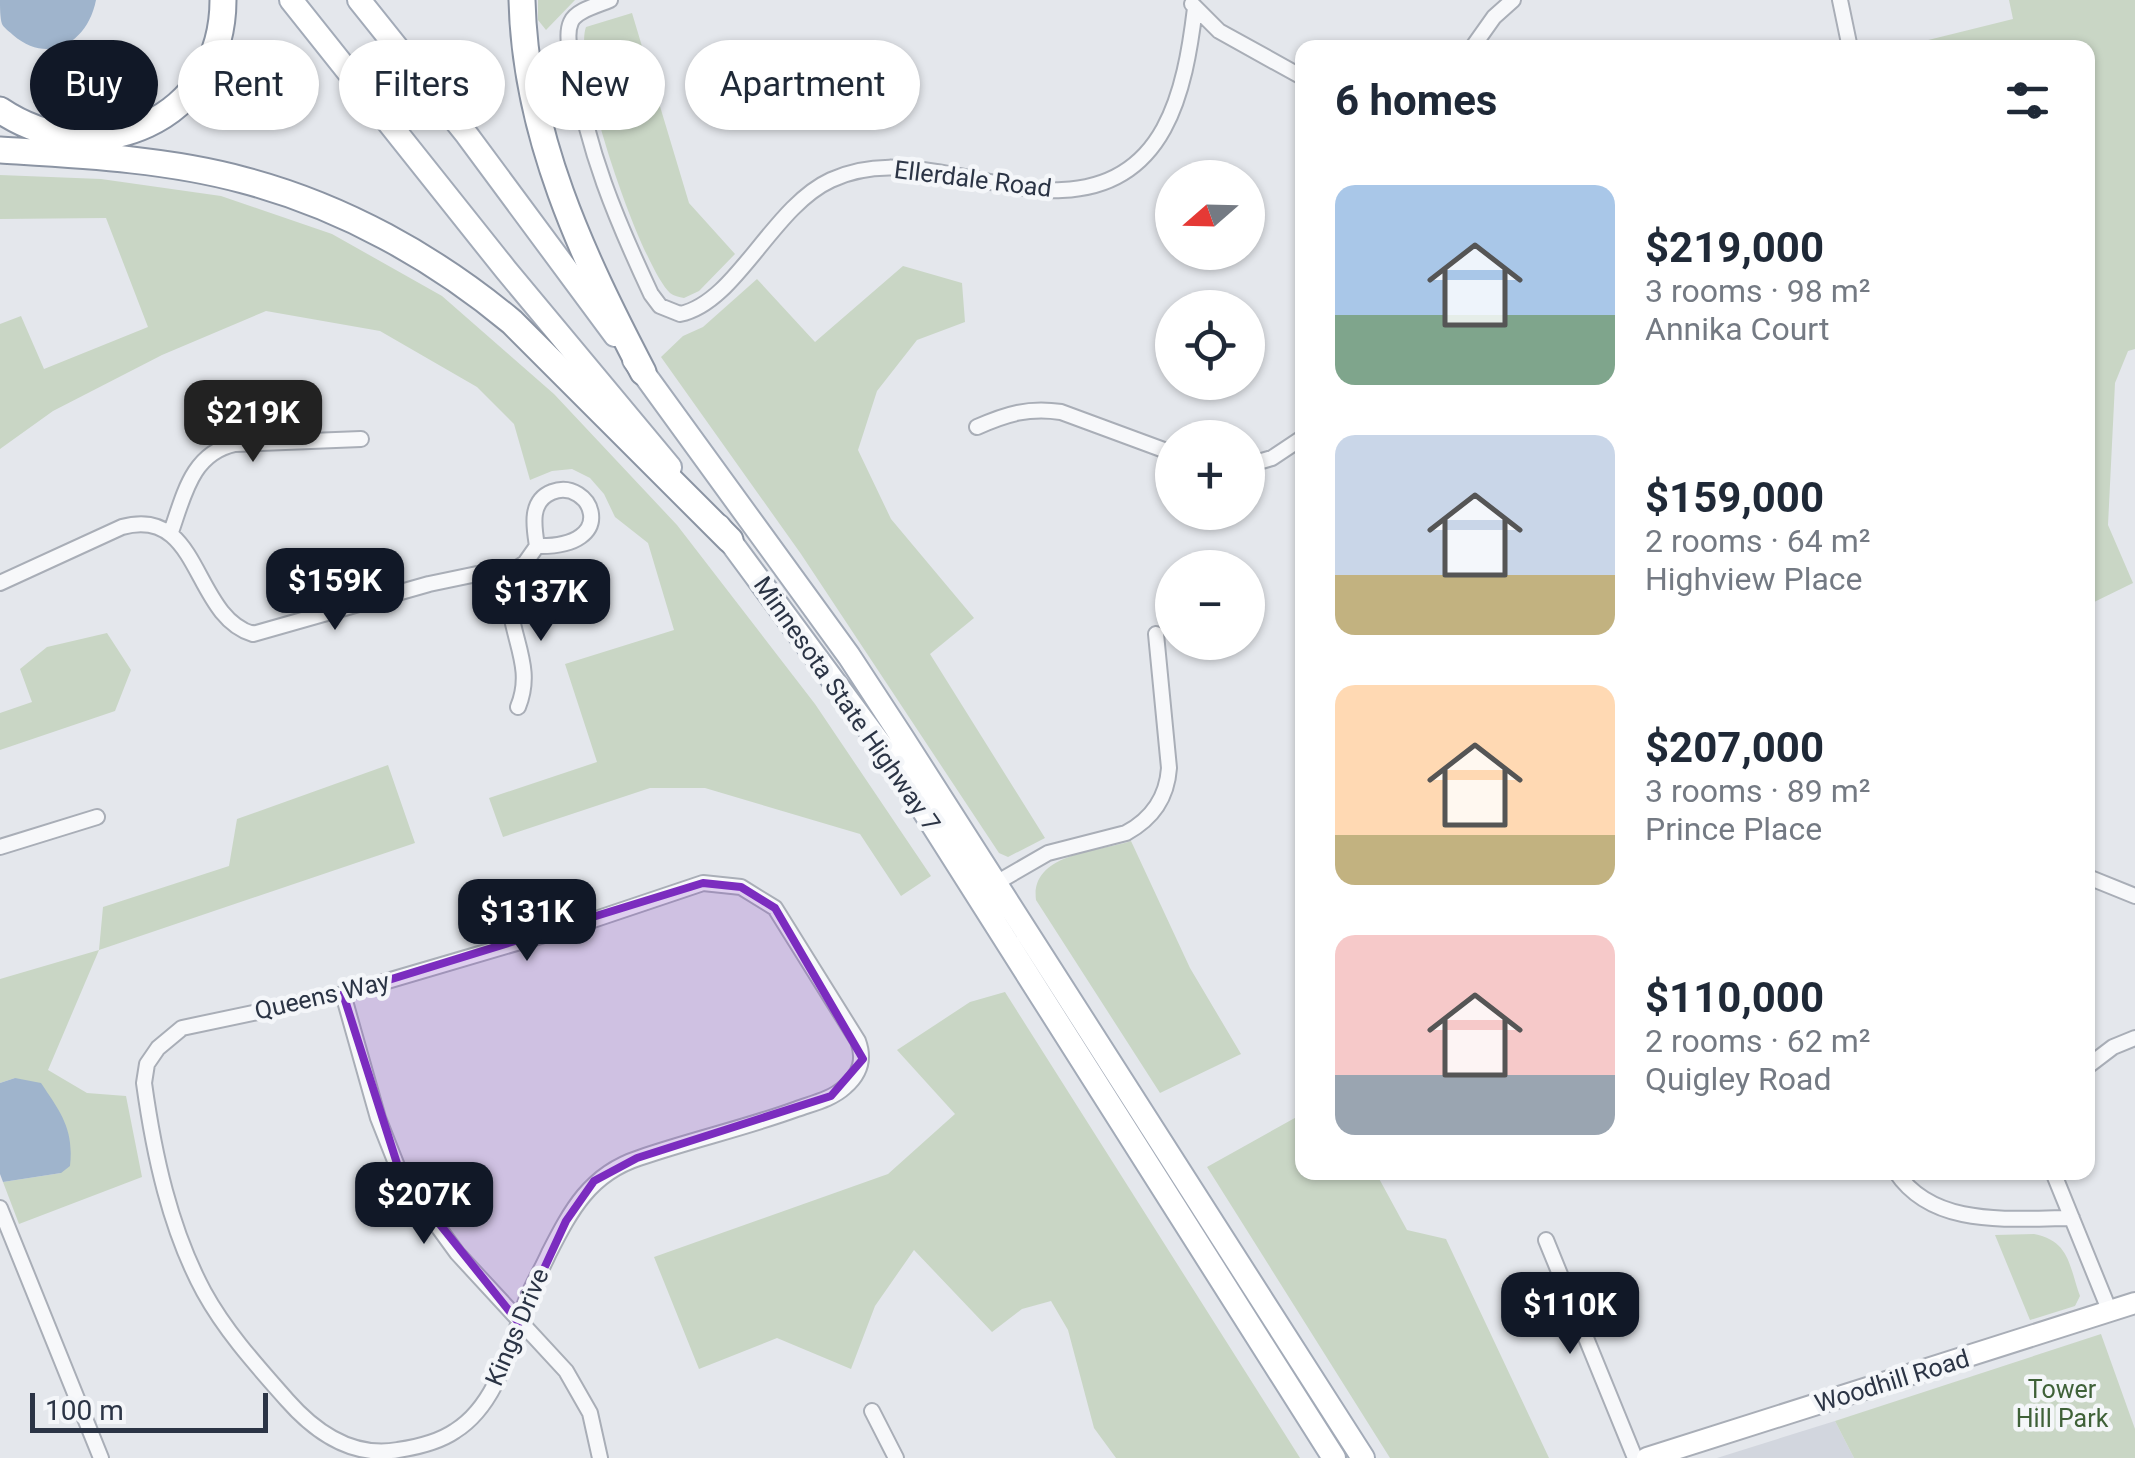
<!DOCTYPE html>
<html lang="en">
<head>
<meta charset="utf-8">
<style>
	:root { --surface:#fff; --page:#f2f2f3; --text:#1f2937; --muted:#747a83; --accent:#111827 }
	body { margin:0; font-family:Roboto,sans-serif; background:var(--page); color:var(--text); height:100vh; display:flex; flex-direction:column; font-size:38px; white-space:nowrap }
	* { box-sizing:border-box; margin:0 }
	p { font-size:32px; color:var(--muted) }
	.icon { flex:none; width:55px; height:55px; fill:none; stroke:currentColor; stroke-width:2; stroke-linecap:round; stroke-linejoin:round }
	.map { position:relative; flex:1; overflow:hidden }
	.side { position:absolute; left:1295px; top:40px; width:800px; height:1140px; display:flex; flex-direction:column; background:var(--surface); border-radius:20px; box-shadow:0 2px 8px #0004 }
	.side>* { flex:none }
	.top-card { position:absolute; left:30px; top:40px; width:950px; height:90px; display:flex; gap:20px }
	.needle { width:65px; rotate:250deg }
	.fabs { position:absolute; left:1155px; top:160px; display:grid; gap:20px }
	.fabs a { display:grid; place-items:center; width:110px; height:110px; border-radius:50%; background:var(--surface); box-shadow:0 2px 8px #0004; font-size:50px }
	.scale { position:absolute; left:30px; bottom:25px; width:238px; box-sizing:border-box; padding-left:10px; border:5px solid #2b3445; border-top:0; font-size:28px; line-height:35px; white-space:nowrap; color:#2b3445; -webkit-text-stroke:8px #f4f6f9; paint-order:stroke }
	.price { position:absolute; translate:-50% -85px; padding:0 22px; border-radius:20px; background:var(--accent); color:#fff; font-size:32px; line-height:65px; filter:drop-shadow(0 2px 5px #0008) }
	.price::after { content:''; position:absolute; left:50%; top:60px; width:30px; height:22px; margin-left:-15px; background:inherit; clip-path:polygon(0 0,100% 0,50% 100%) }
	.price.on { background:#222; color:#fff }
	ul { padding:0; list-style:none }
	li { display:flex; align-items:center; gap:30px; height:250px; padding:0 40px }
	li span { display:grid; place-items:center; flex:none; width:280px; height:200px; border-radius:20px; color:#555 }
	li>.icon { margin-inline-start:auto }
	span .icon { width:120px; height:120px; fill:#fffc; stroke-width:1 }
	li b { font-size:42px }
	h2 { display:flex; justify-content:space-between; align-items:center; height:120px; padding:0 40px; font-size:42px }
	.tag { padding:0 35px; border-radius:45px; background:var(--surface); box-shadow:0 2px 8px #0004; font-size:35px; line-height:90px }
	.tag.on { background:var(--accent); color:#fff }
	.map>svg:first-child { display:block }
	.built { fill:#d2d6de }
	.green { fill:#c9d6c5 }
	.water { fill:#9fb4cc }
	.lines { fill:none; stroke-linecap:round; stroke-linejoin:round }
	.street-casing { stroke:#a9aeb7; stroke-width:18 }
	.secondary-casing { stroke:#a9aeb7; stroke-width:24 }
	.primary-casing { stroke:#a3abb8; stroke-width:26 }
	.highway-casing { stroke:#8b94a3; stroke-width:29 }
	.street { stroke:#f7f8fa; stroke-width:14 }
	.secondary { stroke:#fff; stroke-width:20 }
	.primary { stroke:#fff; stroke-width:22 }
	.highway { stroke:#fff; stroke-width:25 }
	.marked { fill:#7b2cbf; fill-opacity:0.2; stroke:#7b2cbf; stroke-width:8; stroke-linejoin:round }
	.labels { text-anchor:middle; dominant-baseline:central; stroke-width:9; stroke-linejoin:round; paint-order:stroke }
	.street-label { font-size:25px; fill:#2b3445; stroke:#f4f6f9 }
	.park-label { font-size:25px; fill:#3f6138; stroke:#f4f6f9 }
</style>
</head>
<body>
<div class="map">
<svg width="2135" height="1458" viewBox="0 0 2135 1458">
	<rect width="100%" height="100%" fill="#e4e7ec"/>
	<path class="built" d="M 1835,1421 L 1854,1458 L 1717,1458 Z"/>
	<path class="green" d="M 538,0 L 575,0 L 546,30 L 538,20 Z
		M 2009,0 L 2135,0 L 2135,349 L 2128,351 L 2115,383 L 2108,525 L 2133,583 L 2088,605 L 2088,48 L 1900,47 L 2013,19 Z
		M 632,13 L 689,203 L 735,254 L 699,291 L 684,298 C 679,297 674,296 670,293 C 640,264 572,64 586,27 Z
		M 0,175 L 101,179 L 221,196 L 332,234 L 442,296 L 554,394 L 677,525 L 815,704 L 931,876 L 901,896 L 860,834 L 705,788 L 650,788 L 503,837 L 489,798 L 597,762 L 565,664 L 674,630 L 648,543 L 615,517 L 604,494 L 590,478 L 572,469 L 552,471 L 530,480 L 514,424 L 477,387 L 380,331 L 266,311 L 162,355 L 53,411 L 0,449 L 0,324 L 21,316 L 44,369 L 148,327 L 106,218 L 0,219 Z
		M 903,266 L 962,283 L 965,322 L 917,340 L 877,391 L 858,450 L 891,519 L 974,618 L 930,654 L 1045,838 L 1008,857 L 999,853 L 801,554 L 661,357 L 683,336 L 703,327 L 757,279 L 815,342 Z
		M 107,633 L 131,670 L 115,711 L 0,750 L 0,713 L 32,702 L 20,669 L 47,647 Z
		M 388,765 L 415,843 L 99,950 L 48,1070 L 87,1093 L 126,1096 L 142,1177 L 19,1224 L 3,1182 L 61,1173 L 15,1078 L 0,1083 L 0,979 L 99,950 L 103,907 L 229,866 L 237,819 Z
		M 1131,841 L 1190,968 L 1241,1054 L 1160,1093 L 1036,900 C 1030,853 1098,852 1131,841 Z
		M 1005,992 L 1300,1458 L 1116,1458 L 1094,1428 L 1068,1330 L 1051,1301 L 1022,1309 L 992,1332 L 914,1250 L 875,1306 L 851,1369 L 777,1338 L 699,1369 L 654,1257 L 888,1174 L 955,1114 L 897,1050 L 970,1002 Z
		M 1302,1114 L 1302,1172 L 1376,1173 L 1407,1230 L 1446,1239 L 1549,1458 L 1390,1458 L 1207,1167 Z
		M 2034,1234 C 2070,1241 2069,1266 2080,1296 L 2075,1306 L 2030,1320 L 1995,1235 Z
		M 2101,1334 L 2135,1429 L 2135,1458 L 1854,1458 L 1835,1421 Z"/>
	<path class="water" d="M 0,0 L 96,0 C 88,42 49,66 13,35 C 11,33 3,27 2,24 C 0,18 0,7 0,0 Z
		M 15,1078 L 41,1083 C 61,1113 74,1129 70,1166 L 61,1173 L 3,1182 L 0,1174 L 0,1083 Z"/>
	<g class="lines">
		<defs>
			<path id="street" d="M 610,0 C 599,5 576,10 571,22 C 565,35 571,55 574,68 C 588,152 615,217 651,294 L 660,306 L 680,314 C 736,303 772,207 831,180 C 870,162 908,167 949,174 C 986,180 1026,192 1062,190 C 1166,186 1185,91 1195,8
				M 1840,0 L 1850,48
				M 1192,4 L 1219,31 L 1302,77
				M 1472,48 L 1494,17 L 1513,0
				M 977,427 C 1006,414 1029,407 1061,412 L 1172,453
				M 1248,465 L 1272,458 L 1302,438
				M 171,532 C 184,495 192,453 235,444 L 361,439
				M 508,574 C 509,587 509,601 511,614 C 517,648 532,673 518,707
				M 0,583 L 122,527 C 201,505 192,616 253,634 L 429,584 L 477,574 L 508,574 L 525,563 L 537,546 C 534,527 529,501 552,492 C 591,477 622,548 537,546
				M 0,847 L 97,817
				M 2088,877 L 2135,896
				M 703,883 L 741,887 L 775,908 L 858,1041 C 865,1060 860,1074 845,1087 C 832,1099 814,1103 797,1109 C 745,1128 691,1140 639,1158 C 590,1174 571,1210 549,1253 C 542,1269 532,1285 526,1301 C 510,1345 498,1404 455,1431 C 439,1442 418,1447 398,1450 C 353,1458 316,1433 287,1400 C 257,1366 226,1332 204,1292 C 170,1229 154,1155 144,1083 L 147,1064 L 158,1048 L 182,1028 L 343,994 L 578,925 Z
				M 996,883 L 1048,853 L 1126,833 C 1152,819 1167,797 1169,768 L 1156,634
				M 343,994 L 378,1118 L 401,1176 L 457,1253 L 566,1371 L 590,1413 L 600,1458
				M 2088,1066 L 2113,1047 L 2135,1038
				M 1896,1172 C 1934,1229 2012,1218 2072,1218
				M 2053,1172 L 2110,1312
				M 0,1208 L 101,1458
				M 1546,1240 L 1635,1458
				M 872,1411 L 896,1458"/>
			<path id="secondary" d="M 1647,1458 L 2135,1303"/>
			<path id="primary" d="M 291,0 L 506,270 L 670,467
				M 359,0 L 467,135 L 615,335
				M 634,360 L 849,656 L 902,737 L 1363,1458
				M 719,526 L 889,756 L 1334,1458"/>
			<path id="highway" d="M 522,0 C 525,135 582,255 643,372
				M 0,110 C 95,174 223,121 223,0
				M 0,150 C 80,155 166,159 243,180 C 342,206 434,257 512,322 L 730,540"/>
		</defs>
		<use href="#street" class="street-casing"/>
		<use href="#secondary" class="secondary-casing"/>
		<use href="#primary" class="primary-casing"/>
		<use href="#highway" class="highway-casing"/>
		<use href="#street" class="street"/>
		<use href="#secondary" class="secondary"/>
		<use href="#primary" class="primary"/>
		<use href="#highway" class="highway"/>
	</g>
	<path class="marked" d="M 703,883 L 741,887 L 775,908 L 863,1059 L 831,1096 L 637,1158 L 594,1181 L 566,1221 L 519,1323 L 401,1176 L 343,994 Z"/>
	<g class="labels">
		<g class="street-label">
			<text transform="translate(973 179) rotate(7)">Ellerdale Road</text>
			<text transform="translate(847 704) rotate(55)">Minnesota State Highway 7</text>
			<text transform="translate(322 996) rotate(-13)">Queens Way</text>
			<text transform="translate(517 1327) rotate(-67)">Kings Drive</text>
			<text transform="translate(1892 1381) rotate(-17)">Woodhill Road</text>
		</g>
		<g class="park-label">
			<text x="2062" y="1389">Tower<tspan x="2062" dy="29">Hill Park</tspan></text>
		</g>
	</g>
</svg>
<div class="fabs">
<a><svg class="needle" viewBox="-14 -14 28 28"><path d="M0-13l5 13h-10z" fill="#e53935"/><path d="M0 13l5-13h-10z" fill="#747a83"/></svg></a>
<a><svg class="icon" aria-label="locate" viewBox="0 0 24 24"><circle cx="12" cy="12" r="6"/><path d="M12 2v4M12 18v4M2 12h4M18 12h4"/></svg></a>
<a>+</a>
<a>−</a>
</div>
<div class="scale">100 m</div>
<b class="price on" style="left:253px;top:465px">$219K</b>
<b class="price" style="left:335px;top:633px">$159K</b>
<b class="price" style="left:541px;top:644px">$137K</b>
<b class="price" style="left:527px;top:964px">$131K</b>
<b class="price" style="left:424px;top:1247px">$207K</b>
<b class="price" style="left:1570px;top:1357px">$110K</b>
<div class="top-card">
<a class="tag on">Buy</a>
<a class="tag">Rent</a>
<a class="tag">Filters</a>
<a class="tag">New</a>
<a class="tag">Apartment</a>
</div>
<section class="side">
<h2>6 homes<svg class="icon" aria-label="filters" viewBox="0 0 24 24"><path d="M4 7h16M4 17h16"/><circle cx="9" cy="7" r="2"/><circle cx="15" cy="17" r="2"/></svg></h2>
<ul>
<li><span style="background:linear-gradient(#a9c7e8 65%,#7fa58c 0)"><svg class="icon" aria-label="home" viewBox="0 0 24 24"><path d="M3 11l9-7 9 7M6 9v11h12V9"/></svg></span><div><b>$219,000</b><p>3 rooms · 98 m²</p><p>Annika Court</p></div></li>
<li><span style="background:linear-gradient(#c9d6e8 70%,#c2b280 0)"><svg class="icon" aria-label="home" viewBox="0 0 24 24"><path d="M3 11l9-7 9 7M6 9v11h12V9"/></svg></span><div><b>$159,000</b><p>2 rooms · 64 m²</p><p>Highview Place</p></div></li>
<li><span style="background:linear-gradient(#ffd9b3 75%,#c2b280 0)"><svg class="icon" aria-label="home" viewBox="0 0 24 24"><path d="M3 11l9-7 9 7M6 9v11h12V9"/></svg></span><div><b>$207,000</b><p>3 rooms · 89 m²</p><p>Prince Place</p></div></li>
<li><span style="background:linear-gradient(#f6c9c9 70%,#9aa5b1 0)"><svg class="icon" aria-label="home" viewBox="0 0 24 24"><path d="M3 11l9-7 9 7M6 9v11h12V9"/></svg></span><div><b>$110,000</b><p>2 rooms · 62 m²</p><p>Quigley Road</p></div></li>
</ul>
</section>
</div>
</body>
</html>
